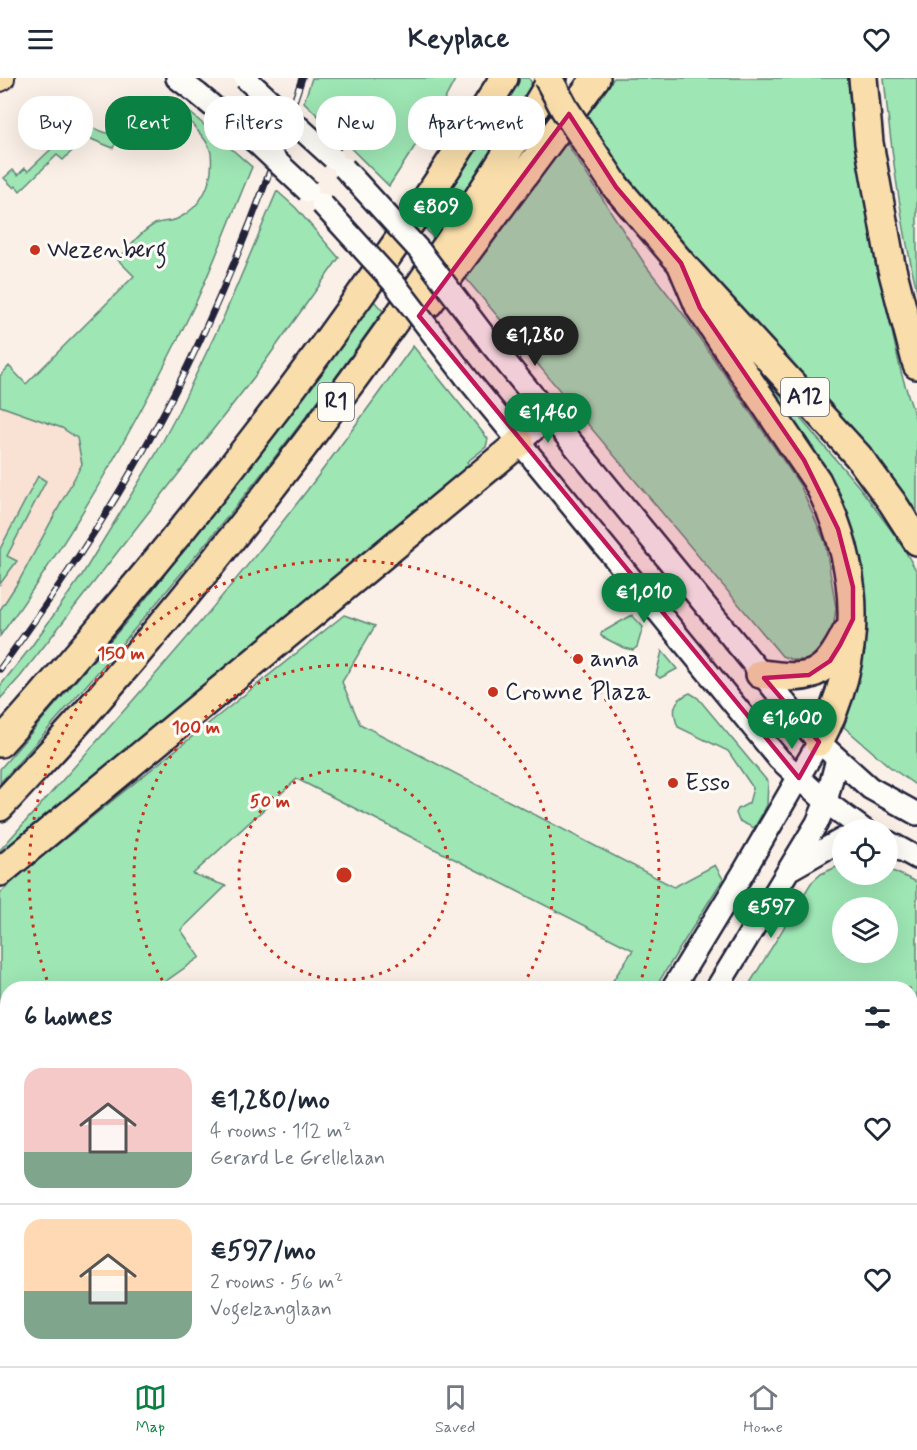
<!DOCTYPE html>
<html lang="en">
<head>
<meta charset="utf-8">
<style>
	:root { --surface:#fff; --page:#f6f6f7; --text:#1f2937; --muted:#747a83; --line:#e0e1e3; --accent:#0b8043 }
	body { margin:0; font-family:Mynerve,sans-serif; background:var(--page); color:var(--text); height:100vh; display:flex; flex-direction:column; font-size:22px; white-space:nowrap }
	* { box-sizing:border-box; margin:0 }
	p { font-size:20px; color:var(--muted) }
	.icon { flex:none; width:33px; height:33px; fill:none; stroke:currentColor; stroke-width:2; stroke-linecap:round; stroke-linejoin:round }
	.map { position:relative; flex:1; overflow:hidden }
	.drawer { position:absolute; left:0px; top:903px; width:918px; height:386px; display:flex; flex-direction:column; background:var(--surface); border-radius:24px 24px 0 0; box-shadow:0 6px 24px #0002 }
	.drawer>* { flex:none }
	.banner { position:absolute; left:18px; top:18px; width:600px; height:54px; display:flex; gap:12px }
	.controls { position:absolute; left:832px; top:741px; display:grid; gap:12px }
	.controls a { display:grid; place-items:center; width:66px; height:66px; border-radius:50%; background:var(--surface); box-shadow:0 6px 24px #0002; font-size:30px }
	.price { position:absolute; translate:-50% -51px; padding:0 14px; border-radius:21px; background:var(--accent); color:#fff; font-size:20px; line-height:39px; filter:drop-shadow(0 2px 3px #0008) }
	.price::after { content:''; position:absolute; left:50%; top:36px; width:18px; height:14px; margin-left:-9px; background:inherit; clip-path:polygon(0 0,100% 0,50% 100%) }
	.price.current { background:#222; color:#fff }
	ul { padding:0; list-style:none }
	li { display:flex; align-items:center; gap:18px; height:150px; padding:0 24px }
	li+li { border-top:2px solid var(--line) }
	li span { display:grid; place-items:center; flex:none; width:168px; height:120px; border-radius:18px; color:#555 }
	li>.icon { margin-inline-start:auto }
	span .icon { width:72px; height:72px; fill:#fffc; stroke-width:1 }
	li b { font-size:26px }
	h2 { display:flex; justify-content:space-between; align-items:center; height:72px; padding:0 24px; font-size:26px }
	.chip { padding:0 21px; border-radius:24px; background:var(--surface); box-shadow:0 6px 24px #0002; font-size:21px; line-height:54px }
	.chip.current { background:var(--accent); color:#fff }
	header { display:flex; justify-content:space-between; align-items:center; height:78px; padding:0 24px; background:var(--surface); font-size:27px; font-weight:700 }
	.menu { display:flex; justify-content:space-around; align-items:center; height:84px; border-top:2px solid var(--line); background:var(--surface); font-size:16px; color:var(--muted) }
	.menu a { display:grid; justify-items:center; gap:3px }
	.menu .current { color:var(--accent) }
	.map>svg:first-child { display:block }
	.built { fill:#f9e1d4 }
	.green { fill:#9ee6b4; stroke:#608478; stroke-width:1.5; fill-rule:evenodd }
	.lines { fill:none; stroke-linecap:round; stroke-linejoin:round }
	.secondary-casing { stroke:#22223b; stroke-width:26 }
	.primary-casing { stroke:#22223b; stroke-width:28 }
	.highway-casing { stroke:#22223b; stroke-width:32 }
	.secondary { stroke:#fdfcf7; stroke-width:21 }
	.primary { stroke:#f9deab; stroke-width:24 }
	.highway { stroke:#f9deab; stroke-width:27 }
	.rail-casing { stroke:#22223b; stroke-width:7 }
	.rail { stroke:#fdfcf7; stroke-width:4.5; stroke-dasharray:14; stroke-linecap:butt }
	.secondary-bridge-casing { stroke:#22223b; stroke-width:26; stroke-linecap:butt }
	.highway-bridge-casing { stroke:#22223b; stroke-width:32; stroke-linecap:butt }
	.secondary-bridge { stroke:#fdfcf7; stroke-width:21 }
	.highway-bridge { stroke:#f9deab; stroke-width:27 }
	.marked { fill:#c2185b; fill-opacity:0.2; stroke:#c2185b; stroke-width:4.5; stroke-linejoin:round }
	.ring { fill:none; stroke:#c8321e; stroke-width:3; stroke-dasharray:3 6 }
	.poi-dot { fill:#c8321e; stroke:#fdfcf7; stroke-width:2 }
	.labels { text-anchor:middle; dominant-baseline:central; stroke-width:6; stroke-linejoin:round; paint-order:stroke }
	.shield { fill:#fdfcf7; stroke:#646373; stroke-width:1.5 }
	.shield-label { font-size:22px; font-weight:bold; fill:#22223b }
	.poi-label { font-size:24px; fill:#22223b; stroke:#fdfcf7; text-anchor:start }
	.centre { fill:#c8321e; stroke:#fdfcf7; stroke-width:3 }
	.ring-label { font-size:18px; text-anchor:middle; font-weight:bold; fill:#c8321e; stroke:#fdfcf7; stroke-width:6; stroke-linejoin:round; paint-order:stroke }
</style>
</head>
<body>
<header><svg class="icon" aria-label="menu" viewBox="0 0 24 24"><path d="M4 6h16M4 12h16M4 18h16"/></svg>Keyplace<svg class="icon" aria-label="heart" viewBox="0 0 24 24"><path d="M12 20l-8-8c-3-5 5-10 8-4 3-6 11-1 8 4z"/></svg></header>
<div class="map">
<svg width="917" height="1288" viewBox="0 0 917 1288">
	<rect width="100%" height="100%" fill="#fbf0e7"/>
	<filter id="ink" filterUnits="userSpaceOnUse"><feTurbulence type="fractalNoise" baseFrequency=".0167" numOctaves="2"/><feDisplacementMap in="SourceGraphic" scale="12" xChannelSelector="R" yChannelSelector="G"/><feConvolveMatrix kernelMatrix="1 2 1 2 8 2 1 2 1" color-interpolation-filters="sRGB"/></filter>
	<g filter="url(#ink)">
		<path class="built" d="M 0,328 L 62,350 L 77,360 L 82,386 L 20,501 L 0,529 Z"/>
		<path class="green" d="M 312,0 L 456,0 L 441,28 L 389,108 L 304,24 Z
			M 517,0 L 529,0 L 532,6 L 480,90 L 433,160 L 423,147 Z
			M 614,0 L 848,0 L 850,27 L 875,177 L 901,294 L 917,346 L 917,440 L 888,396 L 783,275 L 636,115 L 587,36 Z
			M 884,0 L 917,0 L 917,213 C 900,143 891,71 884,0 Z
			M 149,20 L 149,45 C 131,47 121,54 113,70 L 86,59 L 63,82 L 57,77 L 20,113 L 16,108 L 14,110 L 4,100 L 13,92 L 18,97 L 25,90 L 28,93 L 67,56 L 82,46 L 112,57 Z
			M 186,31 L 252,89 C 233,134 216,180 196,224 C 140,340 76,454 0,558 L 0,532 L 20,501 L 82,386 L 77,360 L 62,350 L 0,328 L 0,298 L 9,288 L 26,306 L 134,198 L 118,182 C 129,169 140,154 155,146 C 161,143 170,144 177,141 C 203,129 214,103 211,75 C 208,58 187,48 186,31 Z
			M 564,61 L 646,188 L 681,233 L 800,407 L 825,464 L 836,530 L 832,558 L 822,573 L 807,582 L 793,582 L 782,578 L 463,197 Z
			M 277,113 L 296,130 L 339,180 L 254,299 L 20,599 L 0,621 L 0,608 L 31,569 L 82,497 L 156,376 L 175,340 L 224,238 Z
			M 373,222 L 383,233 C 359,266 336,300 311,332 C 213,461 108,585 0,705 L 0,691 L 140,528 L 234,407 Z
			M 413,268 L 488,361 L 486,369 L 467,384 L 470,389 L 0,779 L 0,772 C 104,656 209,539 305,415 C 342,367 377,317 413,268 Z
			M 752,284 L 860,410 L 900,464 L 917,494 L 917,708 L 890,689 L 844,649 L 855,615 L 865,573 L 859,574 L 864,535 L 864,506 L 845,431 L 832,401 Z
			M 38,398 L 46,403 L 7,478 L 17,483 L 0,506 L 0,471 Z
			M 344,537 L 375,548 L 342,604 L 360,646 L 674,809 L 715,787 L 723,801 L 655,910 L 608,910 L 633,872 L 297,701 L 193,796 L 226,808 L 181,852 L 200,879 L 156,910 L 8,910 L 7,1015 L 0,1020 L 0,815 L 32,787 Z
			M 632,537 L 643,549 L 637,569 L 633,572 L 624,570 L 601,558 L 601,555 Z
			M 662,573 L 677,591 L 660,600 L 656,597 Z
			M 690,615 L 698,620 L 768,704 L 767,727 L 754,750 L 739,743 L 736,735 L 738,731 L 749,725 L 753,710 L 728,673 L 678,649 C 672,633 672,622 690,615 Z
			M 843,786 L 843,796 L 888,796 L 888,791 L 917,804 L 917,1288 L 530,1288 L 533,1281 L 910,1281 L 910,910 L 747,910 L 811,805 L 821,796 ZM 843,830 L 888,830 L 888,874 L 843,874 Z
			M 395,1281 L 449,1281 L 446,1288 L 392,1288 Z"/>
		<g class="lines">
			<defs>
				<path id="secondary" d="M 177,0 L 198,16
					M 490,265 L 801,644 L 819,664 L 870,710 L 917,736
					M 466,299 L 779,681 L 826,724 L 864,752
					M 520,364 L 550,338
					M 888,764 L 917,780
					M 792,790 L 843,761
					M 673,910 L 743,795 L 819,664
					M 717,910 L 817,745 L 826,724 L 837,681
					M 0,1247 L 8,1260
					M 0,1281 L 8,1277
					M 20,1281 L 24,1288
					M 463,1288 L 466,1281
					M 506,1288 L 509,1281"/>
				<path id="primary" d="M 0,1 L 2,0"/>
				<path id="highway" d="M 863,0 L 869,65 L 891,187 L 917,287
					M 616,109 L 681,185 L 858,378 L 892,424 L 917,463
					M 681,185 L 700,230 L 817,403 C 862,490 865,576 819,664
					M 429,225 L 596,0
					M 760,596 C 809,602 823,602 846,555
					M 0,665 C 49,612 95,555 142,500 C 274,341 396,176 504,0
					M 0,729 C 31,695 63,662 93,627 C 263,432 420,222 553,0
					M 0,794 L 520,364"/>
			</defs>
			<use href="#secondary" class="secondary-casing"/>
			<use href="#primary" class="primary-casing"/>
			<use href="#highway" class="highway-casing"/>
			<use href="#secondary" class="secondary"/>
			<use href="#primary" class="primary"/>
			<use href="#highway" class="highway"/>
			<defs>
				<path id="rail" d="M 0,591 C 55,515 108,438 153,355 C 215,242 262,123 302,0"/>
			</defs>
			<use href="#rail" class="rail-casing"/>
			<use href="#rail" class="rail"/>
			<defs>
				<path id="secondary-bridge" d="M 245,0 L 333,80
					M 198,16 L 258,66 L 308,113
					M 344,90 L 420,173 L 490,265
					M 322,126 L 393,204 L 466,299"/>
				<path id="highway-bridge" d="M 548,0 L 564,30 L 616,109"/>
			</defs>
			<use href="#secondary-bridge" class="secondary-bridge-casing"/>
			<use href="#highway-bridge" class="highway-bridge-casing"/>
			<use href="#secondary-bridge" class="secondary-bridge"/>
			<use href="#highway-bridge" class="highway-bridge"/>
		</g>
	</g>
	<path class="marked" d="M 569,36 L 616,109 L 681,185 L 700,230 L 804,382 L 838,451 L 853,509 L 853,541 L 840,567 L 830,583 L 809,597 L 764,600 L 819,664 L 799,700 L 419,238 Z"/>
	<g class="ring">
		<circle cx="344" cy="797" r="105"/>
		<path d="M167 910A210 210 0 1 1 521 910"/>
		<path d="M50 910A315 315 0 1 1 638 910"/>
	</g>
	<g class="poi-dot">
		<circle cx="35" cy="172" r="6"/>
		<circle cx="578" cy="581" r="6"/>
		<circle cx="493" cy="614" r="6"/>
		<circle cx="673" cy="705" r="6"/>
	</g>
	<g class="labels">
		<g class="shield">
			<rect x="781" y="300" width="48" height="38" rx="4.5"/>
			<rect x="318" y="305" width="36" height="38" rx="4.5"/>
		</g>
		<g class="shield-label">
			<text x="805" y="319">A12</text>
			<text x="336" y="324">R1</text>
		</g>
		<g class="poi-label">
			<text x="47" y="172">Wezenberg</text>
			<text x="590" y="581">anna</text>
			<text x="505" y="614">Crowne Plaza</text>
			<text x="685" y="705">Esso</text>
		</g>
	</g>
	<circle cx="344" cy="797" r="9" class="centre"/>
	<g class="ring-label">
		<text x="121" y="581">150 m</text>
		<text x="196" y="655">100 m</text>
		<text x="270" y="729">50 m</text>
	</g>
</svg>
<div class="controls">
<a><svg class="icon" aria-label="locate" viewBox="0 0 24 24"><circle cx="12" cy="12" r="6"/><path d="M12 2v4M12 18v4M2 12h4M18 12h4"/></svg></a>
<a><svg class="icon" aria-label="layers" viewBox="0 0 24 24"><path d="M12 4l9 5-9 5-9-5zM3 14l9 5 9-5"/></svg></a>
</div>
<b class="price" style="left:436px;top:161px">€809</b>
<b class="price current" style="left:535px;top:289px">€1,280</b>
<b class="price" style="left:548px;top:366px">€1,460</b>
<b class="price" style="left:644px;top:546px">€1,010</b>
<b class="price" style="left:792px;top:672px">€1,600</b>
<b class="price" style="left:771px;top:861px">€597</b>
<div class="banner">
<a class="chip">Buy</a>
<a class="chip current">Rent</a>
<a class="chip">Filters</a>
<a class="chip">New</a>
<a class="chip">Apartment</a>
</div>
<section class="drawer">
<h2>6 homes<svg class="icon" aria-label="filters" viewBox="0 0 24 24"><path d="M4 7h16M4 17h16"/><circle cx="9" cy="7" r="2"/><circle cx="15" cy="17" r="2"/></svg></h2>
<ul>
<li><span style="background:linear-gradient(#f6c9c9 70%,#7fa58c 0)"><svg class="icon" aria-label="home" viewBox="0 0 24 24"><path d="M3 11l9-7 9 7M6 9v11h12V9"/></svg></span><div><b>€1,280/mo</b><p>4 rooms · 112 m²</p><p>Gerard Le Grellelaan</p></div><svg class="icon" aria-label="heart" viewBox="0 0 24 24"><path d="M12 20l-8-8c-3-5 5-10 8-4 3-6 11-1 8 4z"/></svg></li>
<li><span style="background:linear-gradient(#ffd9b3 60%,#7fa58c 0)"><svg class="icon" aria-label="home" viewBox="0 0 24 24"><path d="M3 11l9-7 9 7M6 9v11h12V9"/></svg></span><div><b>€597/mo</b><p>2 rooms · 56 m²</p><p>Vogelzanglaan</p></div><svg class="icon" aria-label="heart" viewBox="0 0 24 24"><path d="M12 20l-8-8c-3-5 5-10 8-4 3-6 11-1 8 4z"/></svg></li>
</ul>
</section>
</div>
<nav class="menu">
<a class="current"><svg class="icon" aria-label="map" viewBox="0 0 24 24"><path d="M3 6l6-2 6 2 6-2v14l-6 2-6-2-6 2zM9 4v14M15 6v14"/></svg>Map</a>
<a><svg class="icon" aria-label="saved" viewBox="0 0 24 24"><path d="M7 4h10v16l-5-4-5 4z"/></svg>Saved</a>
<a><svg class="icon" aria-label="home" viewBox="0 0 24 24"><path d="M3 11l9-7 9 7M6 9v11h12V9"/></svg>Home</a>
</nav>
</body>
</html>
